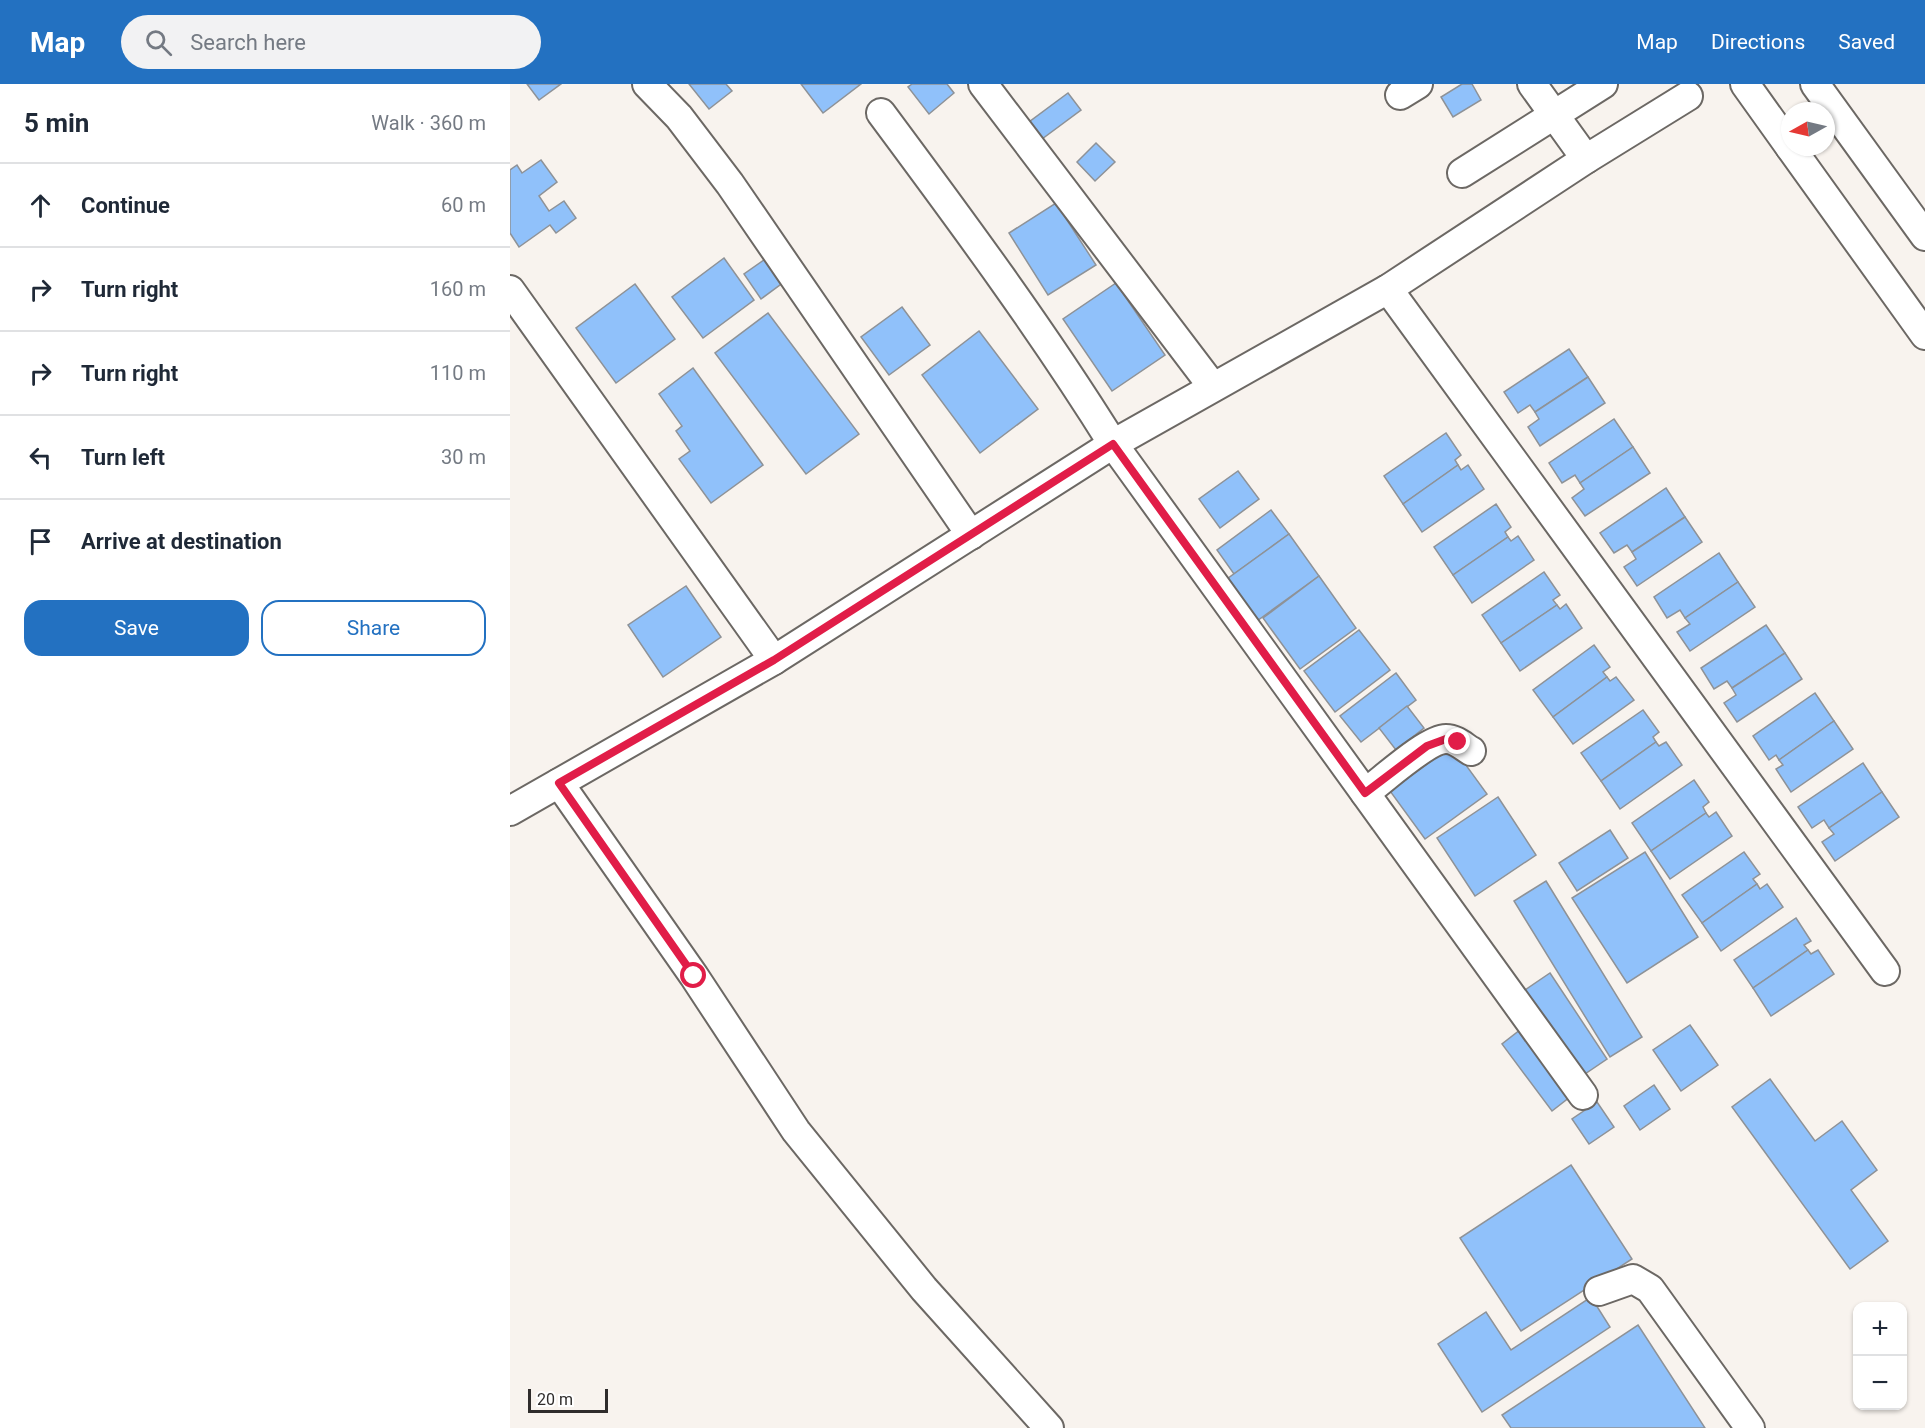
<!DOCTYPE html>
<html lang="en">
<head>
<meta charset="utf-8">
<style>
  :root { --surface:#fff; --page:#f2f2f3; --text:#1f2937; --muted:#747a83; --line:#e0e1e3; --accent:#2371c1 }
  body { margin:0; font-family:Roboto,sans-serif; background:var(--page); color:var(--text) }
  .controls { position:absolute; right:18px; bottom:18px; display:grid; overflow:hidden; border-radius:12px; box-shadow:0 2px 4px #0004 }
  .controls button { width:54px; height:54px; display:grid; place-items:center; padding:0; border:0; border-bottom:2px solid var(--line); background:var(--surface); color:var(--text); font:30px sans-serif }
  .compass { position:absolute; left:1271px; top:18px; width:54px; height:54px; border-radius:50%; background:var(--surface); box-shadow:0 2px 4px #0004; rotate:262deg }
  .scale { position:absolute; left:18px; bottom:15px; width:80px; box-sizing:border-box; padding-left:6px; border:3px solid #2f2c2b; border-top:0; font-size:16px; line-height:21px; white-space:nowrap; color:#2f2c2b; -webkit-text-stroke:4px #fff; paint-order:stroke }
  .stop { position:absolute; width:18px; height:18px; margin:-14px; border:4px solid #e11d48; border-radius:50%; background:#fff }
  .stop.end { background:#e11d48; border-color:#fff; box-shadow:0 2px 6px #0008 }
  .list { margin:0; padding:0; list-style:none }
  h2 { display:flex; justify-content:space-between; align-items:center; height:78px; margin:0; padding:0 24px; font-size:26px }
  h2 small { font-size:20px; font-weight:400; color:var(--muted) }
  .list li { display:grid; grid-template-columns:39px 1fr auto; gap:18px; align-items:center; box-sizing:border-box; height:84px; padding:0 24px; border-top:2px solid var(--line) }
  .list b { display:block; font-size:22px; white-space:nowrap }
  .list em { font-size:20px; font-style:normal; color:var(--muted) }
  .actions { display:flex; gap:12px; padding:18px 24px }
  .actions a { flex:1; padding:14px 0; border:2px solid var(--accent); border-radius:18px; text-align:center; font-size:21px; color:var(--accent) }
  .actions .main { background:var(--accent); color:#fff }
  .icon { flex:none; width:33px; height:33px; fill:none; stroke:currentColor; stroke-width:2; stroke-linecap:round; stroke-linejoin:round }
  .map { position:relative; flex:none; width:1415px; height:1344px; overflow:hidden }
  header { display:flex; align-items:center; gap:36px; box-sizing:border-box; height:84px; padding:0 30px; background:var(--accent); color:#fff }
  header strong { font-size:28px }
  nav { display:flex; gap:33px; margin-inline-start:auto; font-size:21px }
  .search { width:420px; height:54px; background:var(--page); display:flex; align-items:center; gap:15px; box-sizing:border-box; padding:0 21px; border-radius:33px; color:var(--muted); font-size:22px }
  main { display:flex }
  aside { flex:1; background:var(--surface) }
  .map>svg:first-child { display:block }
  .building { fill:#90c1fa; stroke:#8e9297; stroke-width:1.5 }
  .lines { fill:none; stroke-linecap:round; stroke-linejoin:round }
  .minor-casing { stroke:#6c6864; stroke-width:32 }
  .minor { stroke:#fff; stroke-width:28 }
  .route { stroke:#e11d48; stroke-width:8 }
</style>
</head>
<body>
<header>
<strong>Map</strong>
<div class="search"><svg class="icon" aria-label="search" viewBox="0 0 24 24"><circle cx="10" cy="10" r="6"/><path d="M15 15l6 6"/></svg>Search here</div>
<nav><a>Map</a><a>Directions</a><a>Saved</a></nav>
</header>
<main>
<aside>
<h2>5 min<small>Walk · 360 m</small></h2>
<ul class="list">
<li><svg class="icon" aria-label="ahead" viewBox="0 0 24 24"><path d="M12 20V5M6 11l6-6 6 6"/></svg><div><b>Continue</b></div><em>60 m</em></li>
<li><svg class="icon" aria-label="right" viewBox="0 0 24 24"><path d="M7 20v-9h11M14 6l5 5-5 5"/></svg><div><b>Turn right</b></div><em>160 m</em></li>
<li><svg class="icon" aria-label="right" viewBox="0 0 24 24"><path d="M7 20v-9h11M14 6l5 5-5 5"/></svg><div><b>Turn right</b></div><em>110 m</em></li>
<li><svg class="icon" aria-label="left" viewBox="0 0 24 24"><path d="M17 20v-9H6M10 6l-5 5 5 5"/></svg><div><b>Turn left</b></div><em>30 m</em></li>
<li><svg class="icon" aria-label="arrive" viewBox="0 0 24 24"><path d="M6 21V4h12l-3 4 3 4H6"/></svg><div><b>Arrive at destination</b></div></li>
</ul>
<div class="actions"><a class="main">Save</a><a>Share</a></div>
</aside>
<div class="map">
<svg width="1415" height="1344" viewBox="0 0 1415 1344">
  <rect width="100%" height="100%" fill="#f8f3ee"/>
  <g class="building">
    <path d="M17,0H51L29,16Z"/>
    <path d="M179,0H216L222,7L199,25Z"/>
    <path d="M291,0H351L313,29Z"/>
    <path d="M402,0H437L444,9L419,30L398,3Z"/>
    <path d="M952,0H962L971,16L943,33L931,13Z"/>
    <path d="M558,9L571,26L532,55L519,38Z"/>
    <path d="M586,59L605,78L585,97L567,78Z"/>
    <path d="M31,76L47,98L29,112L39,127L54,117L66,134L46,149L40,141L9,163L0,149V86L7,81L12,89Z"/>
    <path d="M546,119L586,181L538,211L499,149Z"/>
    <path d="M261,171L278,195L251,215L234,190Z"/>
    <path d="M214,174L244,216L193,254L162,213Z"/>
    <path d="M606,199L655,271L602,307L553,235Z"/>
    <path d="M125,200L165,255L106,299L66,244Z"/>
    <path d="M392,223L420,261L379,291L351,253Z"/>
    <path d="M258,229L349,350L296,390L205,269Z"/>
    <path d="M469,247L528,325L470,369L412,291Z"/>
    <path d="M1059,265L1078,293L1025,328L1020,321L1008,329L994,308Z"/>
    <path d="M183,284L253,381L201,419L169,375L180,367L166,347L172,342L149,310Z"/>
    <path d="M1078,293L1095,319L1030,362L1018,343L1029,335L1025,328Z"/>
    <path d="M1104,335L1123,363L1070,399L1065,391L1052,399L1039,379Z"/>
    <path d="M936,349L951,371L945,376L948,381L893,420L874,392Z"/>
    <path d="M1123,363L1140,389L1075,432L1062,414L1074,405L1070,399Z"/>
    <path d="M948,381L951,386L958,381L974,405L912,448L893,420Z"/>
    <path d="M728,387L749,415L710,444L689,415Z"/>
    <path d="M1156,404L1175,433L1122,468L1117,461L1104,469L1090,449Z"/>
    <path d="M986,420L1001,443L995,448L998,453L943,491L924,463Z"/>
    <path d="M761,426L779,450L724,490L707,466Z"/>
    <path d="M1175,433L1192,458L1127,502L1114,483L1126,475L1122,468Z"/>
    <path d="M779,450L809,492L740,542L710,500Z"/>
    <path d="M1008,452L1024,476L962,519L943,491L998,453L1001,457Z"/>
    <path d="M1209,469L1228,498L1175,534L1170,526L1157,534L1144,513Z"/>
    <path d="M1034,488L1050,511L1043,516L1047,521L991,559L972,531Z"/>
    <path d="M809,492L846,544L790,585L753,534Z"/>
    <path d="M1228,498L1245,523L1180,567L1167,548L1180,540L1175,534Z"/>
    <path d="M176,502L211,553L153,593L118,541Z"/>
    <path d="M1056,520L1072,544L1010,587L991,559L1047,521L1050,525Z"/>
    <path d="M1256,541L1275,569L1222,604L1217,597L1204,605L1191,584Z"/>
    <path d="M849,546L880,586L825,628L794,587Z"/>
    <path d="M1084,561L1100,583L1093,588L1097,593L1043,633L1023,606Z"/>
    <path d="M1275,569L1292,595L1227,638L1214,619L1226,611L1222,604Z"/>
    <path d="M886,589L906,616L851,658L830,632Z"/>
    <path d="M1097,593L1100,597L1106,593L1124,616L1063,660L1043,633Z"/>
    <path d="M1305,609L1324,637L1269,676L1266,671L1259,676L1243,652Z"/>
    <path d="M897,622L914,644L886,666L869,644Z"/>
    <path d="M1133,626L1149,648L1143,653L1146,658L1091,697L1071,669Z"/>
    <path d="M1324,637L1343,665L1281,708L1266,685L1273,681L1269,676Z"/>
    <path d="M1146,658L1149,662L1156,658L1172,681L1110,725L1091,697Z"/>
    <path d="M942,662L977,710L915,755L880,707Z"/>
    <path d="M1353,679L1372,708L1319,744L1314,736L1302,744L1288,723Z"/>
    <path d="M1184,696L1199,718L1193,723L1196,729L1141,767L1122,739Z"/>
    <path d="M1372,708L1389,733L1325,777L1312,758L1324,750L1319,744Z"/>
    <path d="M988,713L1026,771L965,812L927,754Z"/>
    <path d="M1206,728L1222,752L1160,795L1141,767L1196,729L1199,733Z"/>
    <path d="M1100,746L1118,774L1067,807L1049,779Z"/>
    <path d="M1135,768L1188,853L1117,899L1062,814Z"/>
    <path d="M1234,768L1250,790L1243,795L1247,800L1192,839L1172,811Z"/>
    <path d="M1036,797L1132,953L1100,973L1004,817Z"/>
    <path d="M1247,800L1250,805L1257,800L1273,823L1211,867L1192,839Z"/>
    <path d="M1286,834L1301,857L1294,861L1298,866L1243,904L1224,876Z"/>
    <path d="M1298,866L1301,870L1308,866L1324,890L1261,932L1243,904Z"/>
    <path d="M1040,889L1097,975L1069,994L1012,908Z"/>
    <path d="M1180,941L1208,981L1171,1007L1143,966Z"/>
    <path d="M1015,942L1065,1009L1042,1027L992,960Z"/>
    <path d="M1260,995L1305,1057L1332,1037L1367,1086L1341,1106L1378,1157L1340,1185L1222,1023Z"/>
    <path d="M1144,1001L1160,1025L1130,1046L1114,1022Z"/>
    <path d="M1087,1018L1104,1043L1079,1060L1062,1035Z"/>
    <path d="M1061,1081L1122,1175L1011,1247L950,1154Z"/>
    <path d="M1081,1213L1100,1243L972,1328L928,1260L976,1228L1001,1266Z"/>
    <path d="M1128,1241L1195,1344H1001L992,1331Z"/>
  </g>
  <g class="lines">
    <defs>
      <g id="minor">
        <path d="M137,0L169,33L220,100L461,451"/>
        <path d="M473,0L703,303"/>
        <path d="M1022,0L1076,75"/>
        <path d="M1235,0L1280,63"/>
        <path d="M1305,0L1415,152"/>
        <path d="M890,11L908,0"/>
        <path d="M371,29C452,138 532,246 603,360L1073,1011"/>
        <path d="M1280,63L1415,251"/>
        <path d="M952,89L1093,0"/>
        <path d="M878,205L1375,887"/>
        <path d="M0,206L264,576"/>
        <path d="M49,699L184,892L286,1047L414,1205L539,1344"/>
        <path d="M855,709C872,697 917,655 936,655C946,655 954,663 961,667"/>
        <path d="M0,727L264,576L603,360L878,205L1076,75L1178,12"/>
        <path d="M1089,1207L1123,1195L1140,1205L1240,1344"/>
      </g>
    </defs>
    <use href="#minor" class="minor-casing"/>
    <use href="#minor" class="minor"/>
  </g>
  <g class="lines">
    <path class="route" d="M184,892L49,699L264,576L603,360L855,709L917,662L936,655L948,658"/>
  </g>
</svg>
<div class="controls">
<button>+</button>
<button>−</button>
</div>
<svg class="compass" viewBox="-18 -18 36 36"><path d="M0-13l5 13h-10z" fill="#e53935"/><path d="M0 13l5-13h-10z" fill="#747a83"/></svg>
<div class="scale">20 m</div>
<div class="stop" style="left:184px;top:892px"></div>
<div class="stop end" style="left:948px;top:658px"></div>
</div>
</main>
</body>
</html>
